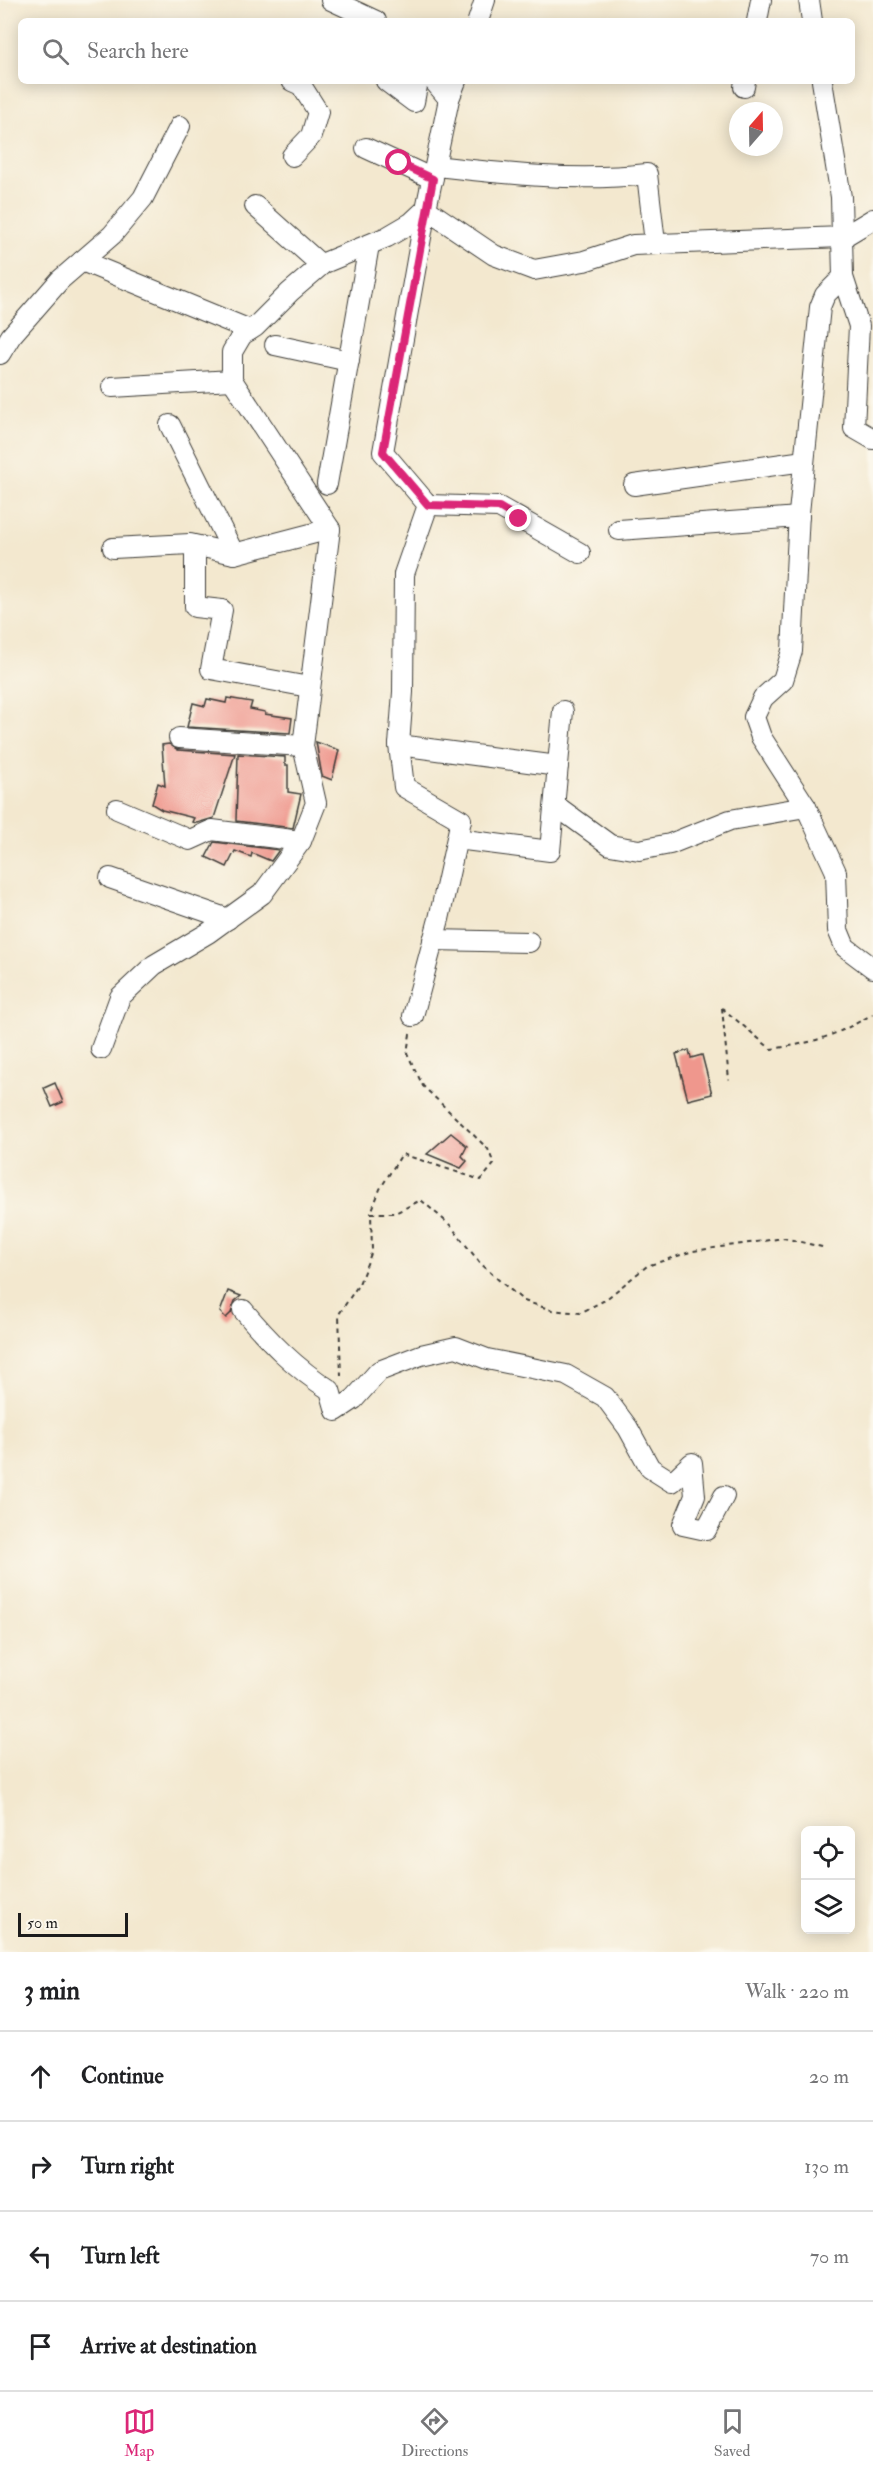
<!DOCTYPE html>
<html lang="en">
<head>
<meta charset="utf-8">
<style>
  :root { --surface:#fff; --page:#f6f6f6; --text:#202124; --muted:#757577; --line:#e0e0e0; --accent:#db2777 }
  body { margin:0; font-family:"IM FELL Double Pica",serif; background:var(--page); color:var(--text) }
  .controls { position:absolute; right:18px; bottom:18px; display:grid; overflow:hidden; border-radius:9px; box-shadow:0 3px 15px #0003 }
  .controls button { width:54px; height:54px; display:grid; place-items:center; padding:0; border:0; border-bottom:2px solid var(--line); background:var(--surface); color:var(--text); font:30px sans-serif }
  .compass { position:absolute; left:729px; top:102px; width:54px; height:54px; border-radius:50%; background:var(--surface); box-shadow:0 3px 15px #0003; rotate:20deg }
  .scale { position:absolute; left:18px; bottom:15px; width:110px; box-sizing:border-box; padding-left:6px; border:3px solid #1c1c1c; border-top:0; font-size:16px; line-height:21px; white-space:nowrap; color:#1c1c1c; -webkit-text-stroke:4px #fbf7ec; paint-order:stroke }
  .stop { position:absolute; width:18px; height:18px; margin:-14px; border:4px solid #db2777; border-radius:50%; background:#fff }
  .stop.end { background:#db2777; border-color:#fff; box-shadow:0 2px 6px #0008 }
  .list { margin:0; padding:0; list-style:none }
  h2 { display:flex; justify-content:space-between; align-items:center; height:78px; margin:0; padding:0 24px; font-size:26px }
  h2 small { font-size:20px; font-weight:400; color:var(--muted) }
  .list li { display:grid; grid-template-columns:39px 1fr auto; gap:18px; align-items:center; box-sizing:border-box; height:90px; padding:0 24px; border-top:2px solid var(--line) }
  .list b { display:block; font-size:22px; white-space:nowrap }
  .list em { font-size:20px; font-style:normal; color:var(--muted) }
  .icon { flex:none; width:33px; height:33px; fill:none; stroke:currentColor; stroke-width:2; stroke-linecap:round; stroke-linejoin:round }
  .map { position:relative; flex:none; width:873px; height:1952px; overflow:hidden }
  .search { position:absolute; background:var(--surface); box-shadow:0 3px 15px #0003; left:18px; right:18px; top:18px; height:66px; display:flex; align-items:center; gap:15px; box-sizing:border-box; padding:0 21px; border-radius:9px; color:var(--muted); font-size:22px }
  .sheet { height:438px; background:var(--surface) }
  nav { display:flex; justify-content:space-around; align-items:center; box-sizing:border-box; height:84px; border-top:2px solid var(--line); background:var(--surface); font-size:16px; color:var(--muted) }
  nav a { display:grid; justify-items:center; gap:3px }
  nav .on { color:var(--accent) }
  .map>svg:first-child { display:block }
  .building { fill:#ef978d }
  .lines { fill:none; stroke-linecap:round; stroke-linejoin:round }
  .minor-casing { stroke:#3c3b37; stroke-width:22 }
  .path { stroke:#3c3b37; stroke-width:2; stroke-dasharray:4.5 4.5; stroke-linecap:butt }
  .minor { stroke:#fff; stroke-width:20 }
  .route { stroke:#db2777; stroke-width:8 }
</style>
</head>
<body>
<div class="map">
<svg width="873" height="1952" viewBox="0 0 873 1952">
  <rect width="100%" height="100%" fill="#fbf7ec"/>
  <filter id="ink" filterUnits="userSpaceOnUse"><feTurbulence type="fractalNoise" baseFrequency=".0167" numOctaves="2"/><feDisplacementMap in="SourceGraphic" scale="12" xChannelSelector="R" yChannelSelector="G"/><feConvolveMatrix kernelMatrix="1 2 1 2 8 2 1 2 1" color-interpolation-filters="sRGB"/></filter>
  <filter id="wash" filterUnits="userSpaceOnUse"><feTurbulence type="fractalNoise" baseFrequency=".008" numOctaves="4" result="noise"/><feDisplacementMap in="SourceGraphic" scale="24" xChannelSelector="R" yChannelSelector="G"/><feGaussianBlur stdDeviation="1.35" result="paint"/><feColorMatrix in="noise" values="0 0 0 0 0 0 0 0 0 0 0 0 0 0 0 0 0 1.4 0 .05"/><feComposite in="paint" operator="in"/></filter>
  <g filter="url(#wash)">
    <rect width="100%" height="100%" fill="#f3e8cf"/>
    <g id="blocks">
      <g class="building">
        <path d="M227,698L252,702L250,709L265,712V714L292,718L290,733L187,727L193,703L205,706L207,699L226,703Z"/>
        <path d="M316,742L339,750L332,780L322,776Z"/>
        <path d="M169,744L178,750L235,754L214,818L197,823L192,822L194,818L162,810L152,804L158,783L165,786L162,745Z"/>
        <path d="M238,754L285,757V765H288V792L301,794L293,828L236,821Z"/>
        <path d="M214,842L279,850L271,861L252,853L251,857L235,851L227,867L206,857Z"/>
        <path d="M689,1050L691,1058L702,1055L712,1094L688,1100L676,1054Z"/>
        <path d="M55,1083L63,1102L52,1107L44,1088Z"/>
        <path d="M451,1133L467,1146L462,1156L467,1161L461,1168L427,1154Z"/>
        <path d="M228,1291L241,1296L235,1301L231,1313L226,1318L220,1312Z"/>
      </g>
    </g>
  </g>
  <g filter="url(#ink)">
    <use href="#blocks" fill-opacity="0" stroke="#3c3b37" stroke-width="1.5"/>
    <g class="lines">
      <defs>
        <g id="minor">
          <path d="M331,0L376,21"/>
          <path d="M809,0L812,21"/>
          <path d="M478,21L485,0"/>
          <path d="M757,21L761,0"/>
          <path d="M292,81L301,85L318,112L311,136L292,156"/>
          <path d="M386,81L414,102L418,81"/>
          <path d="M434,81L449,99"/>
          <path d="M822,81L841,197L843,277L825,295L820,307L799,513L792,651L783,680L763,698L754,717L761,737L806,807L836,872L838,930L845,947L873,968"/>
          <path d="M744,87L745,81"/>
          <path d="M366,148L433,179"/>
          <path d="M436,166C507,174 576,182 647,174L655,243"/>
          <path d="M255,206L321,265"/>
          <path d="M82,261L250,330"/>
          <path d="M843,277L859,326L854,428L873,439"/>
          <path d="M275,345L349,361"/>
          <path d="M0,354L11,336L60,280L112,235L143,198L180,126"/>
          <path d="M112,387L232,380"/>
          <path d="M170,425L234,554L330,529"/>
          <path d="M327,484L369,245"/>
          <path d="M634,485L804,461"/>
          <path d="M428,505L499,507L580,553"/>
          <path d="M619,530L799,517"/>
          <path d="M195,546V607L222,610L211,669L309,687"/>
          <path d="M113,548L190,544L234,554"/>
          <path d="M179,738L303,746"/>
          <path d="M399,745L558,766"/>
          <path d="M555,805L610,845L639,850L670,844L730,820L806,807"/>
          <path d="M117,809L190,840L212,830L301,841"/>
          <path d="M457,839L550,851L563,711"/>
          <path d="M110,878L228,919"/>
          <path d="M433,940L529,942"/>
          <path d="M413,1016L439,919L461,820L404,787L399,745L403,692L404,574L428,505L383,452L426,209L494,255L534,270L584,261L633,245L843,237L873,219"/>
          <path d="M101,1049L120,997L154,965L208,933L262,894L301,841L316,803L303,746L330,529L232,380V352L242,335L255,327L290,292L324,263L387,237L411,223L426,209L449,99L456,81"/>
          <path d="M243,1310C269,1341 295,1368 330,1390L336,1411L354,1399L379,1371L421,1355L456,1347L487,1359L566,1375L605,1397L628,1428L650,1468L672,1482L692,1463L695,1496L683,1525L706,1530L724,1496"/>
        </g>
      </defs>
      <use href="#minor" class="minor-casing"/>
      <g class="path">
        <path d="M722,1008L771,1049C814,1043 835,1036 873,1014"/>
        <path d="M722,1008L729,1080"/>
        <path d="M410,1034L407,1053L423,1086L488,1149L494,1164L481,1180L402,1154L380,1189L371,1213H395L421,1200L450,1225L480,1263L501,1282L524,1301L552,1310L580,1313L605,1300L647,1266L693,1251L784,1238L826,1248"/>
        <path d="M341,1376L339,1314L359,1284L372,1251L371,1213"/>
      </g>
      <use href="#minor" class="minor"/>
    </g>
  </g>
  <g class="lines" filter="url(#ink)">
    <path class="route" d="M399,163L433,179L383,452L428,505L499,507L519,519"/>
  </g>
</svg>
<div class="controls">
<button><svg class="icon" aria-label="locate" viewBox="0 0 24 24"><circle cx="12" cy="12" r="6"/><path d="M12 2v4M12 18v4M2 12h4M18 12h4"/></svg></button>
<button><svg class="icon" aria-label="layers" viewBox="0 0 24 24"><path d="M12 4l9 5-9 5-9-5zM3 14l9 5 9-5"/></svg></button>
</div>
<svg class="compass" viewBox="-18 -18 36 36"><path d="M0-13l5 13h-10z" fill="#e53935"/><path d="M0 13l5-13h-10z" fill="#757577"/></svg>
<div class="scale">50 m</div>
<div class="stop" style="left:399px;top:163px"></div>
<div class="stop end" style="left:519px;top:519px"></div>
<div class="search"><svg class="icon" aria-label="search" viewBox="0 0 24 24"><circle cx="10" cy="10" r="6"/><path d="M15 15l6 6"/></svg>Search here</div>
</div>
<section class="sheet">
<h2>3 min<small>Walk · 220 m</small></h2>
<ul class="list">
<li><svg class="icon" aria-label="ahead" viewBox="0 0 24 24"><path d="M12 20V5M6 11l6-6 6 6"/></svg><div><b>Continue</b></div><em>20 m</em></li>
<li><svg class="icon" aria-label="right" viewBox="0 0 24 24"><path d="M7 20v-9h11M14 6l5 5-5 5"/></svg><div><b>Turn right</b></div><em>130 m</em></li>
<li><svg class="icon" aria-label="left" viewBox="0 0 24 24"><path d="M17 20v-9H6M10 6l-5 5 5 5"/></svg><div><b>Turn left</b></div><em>70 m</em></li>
<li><svg class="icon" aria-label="arrive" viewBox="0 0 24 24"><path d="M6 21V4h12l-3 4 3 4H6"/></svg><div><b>Arrive at destination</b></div></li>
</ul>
</section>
<nav>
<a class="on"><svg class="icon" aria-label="map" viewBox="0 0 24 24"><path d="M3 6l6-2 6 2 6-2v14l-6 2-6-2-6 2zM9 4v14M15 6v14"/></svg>Map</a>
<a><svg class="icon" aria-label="directions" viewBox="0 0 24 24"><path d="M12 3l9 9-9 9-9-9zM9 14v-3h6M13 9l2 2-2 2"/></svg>Directions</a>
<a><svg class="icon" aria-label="saved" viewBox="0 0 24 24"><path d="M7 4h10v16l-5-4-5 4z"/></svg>Saved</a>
</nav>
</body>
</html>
